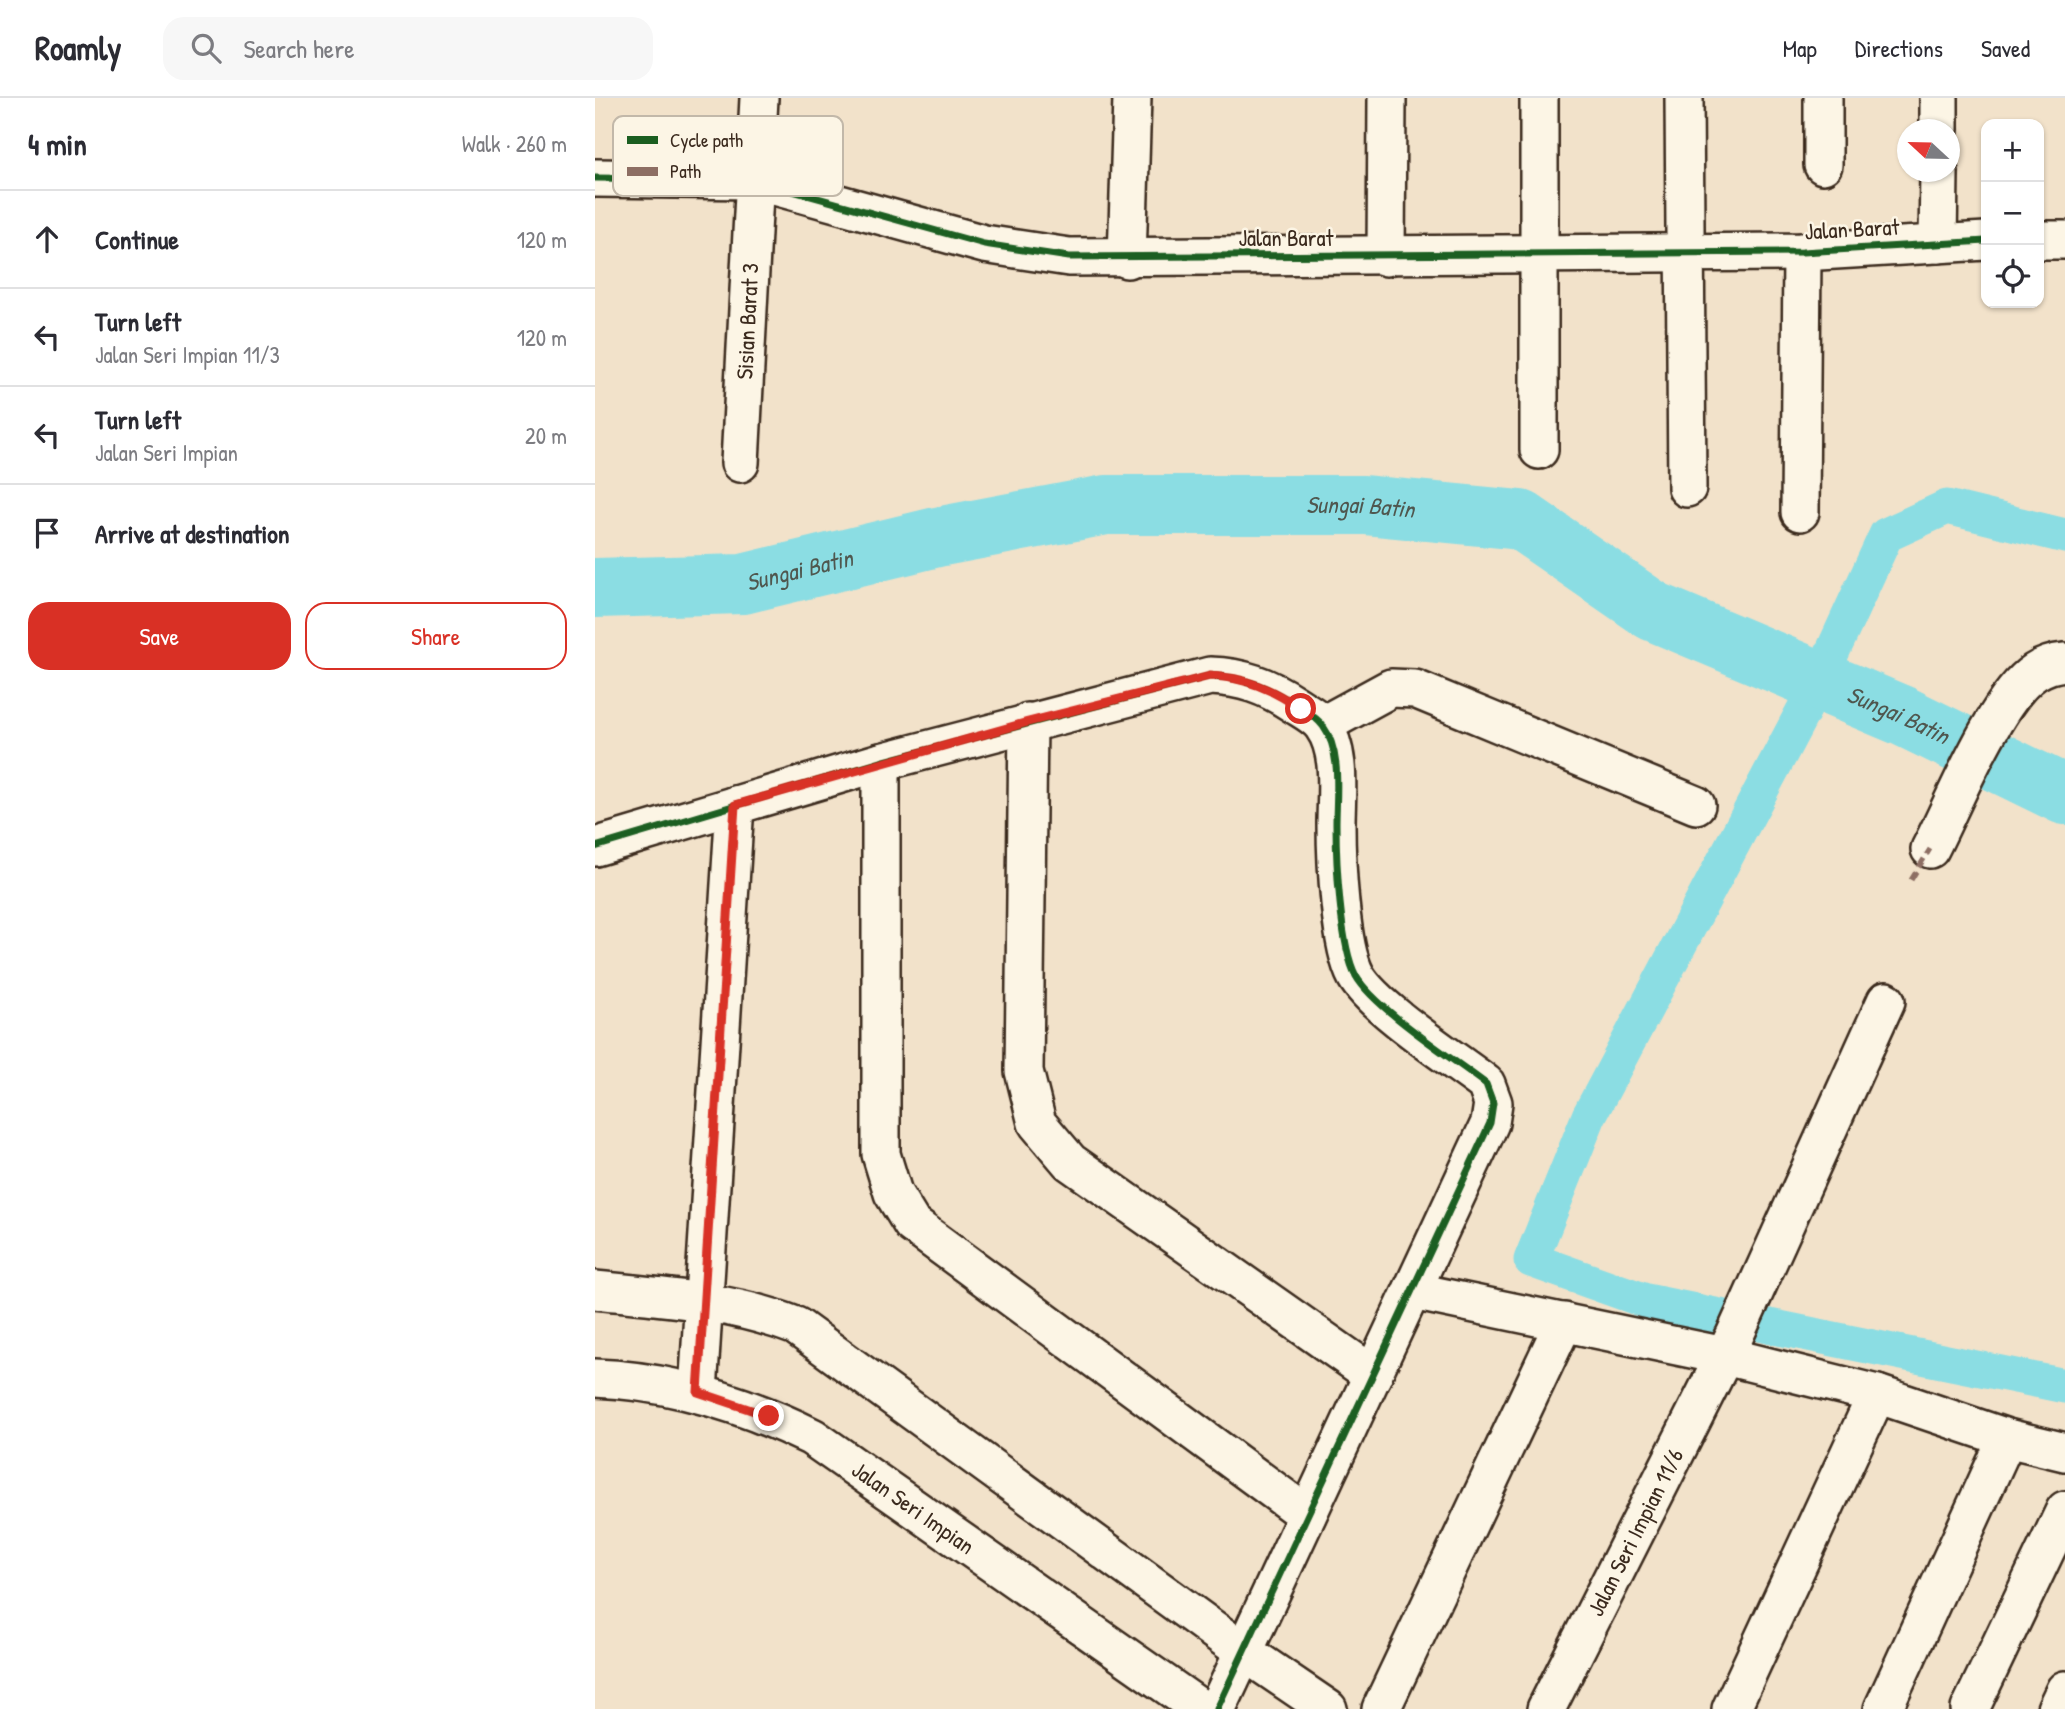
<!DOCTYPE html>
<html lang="en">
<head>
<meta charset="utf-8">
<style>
  :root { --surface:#fff; --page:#f7f7f7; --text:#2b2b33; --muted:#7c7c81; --line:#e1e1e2; --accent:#d93025 }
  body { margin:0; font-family:"Patrick Hand",sans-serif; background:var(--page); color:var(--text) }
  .controls { position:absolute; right:21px; top:21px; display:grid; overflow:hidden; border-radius:14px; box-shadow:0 2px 5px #0004 }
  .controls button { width:63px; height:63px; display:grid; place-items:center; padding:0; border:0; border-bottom:2px solid var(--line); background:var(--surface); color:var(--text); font:35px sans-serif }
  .compass { position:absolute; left:1302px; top:21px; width:63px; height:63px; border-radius:50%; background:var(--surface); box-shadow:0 2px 5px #0004; rotate:292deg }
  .stop { position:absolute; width:21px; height:21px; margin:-16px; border:5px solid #d93025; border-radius:50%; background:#fff }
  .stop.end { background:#d93025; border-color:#fff; box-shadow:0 2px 7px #0008 }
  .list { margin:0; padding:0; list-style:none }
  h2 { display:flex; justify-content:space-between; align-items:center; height:91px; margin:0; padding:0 28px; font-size:30px }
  h2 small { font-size:23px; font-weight:400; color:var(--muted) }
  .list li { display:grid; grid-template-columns:46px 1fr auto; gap:21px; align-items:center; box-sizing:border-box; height:98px; padding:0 28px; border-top:2px solid var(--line) }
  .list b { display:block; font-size:26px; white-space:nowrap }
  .list p { margin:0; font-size:23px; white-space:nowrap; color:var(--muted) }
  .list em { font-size:23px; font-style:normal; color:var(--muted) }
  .actions { display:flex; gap:14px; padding:21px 28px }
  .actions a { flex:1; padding:16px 0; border:2px solid var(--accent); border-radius:21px; text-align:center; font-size:24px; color:var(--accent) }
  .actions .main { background:var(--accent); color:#fff }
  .icon { flex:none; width:38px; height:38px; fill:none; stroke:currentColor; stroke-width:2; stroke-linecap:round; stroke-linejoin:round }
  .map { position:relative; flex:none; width:1470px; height:1611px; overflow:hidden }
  header { display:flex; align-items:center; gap:42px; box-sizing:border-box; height:98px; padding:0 35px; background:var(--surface); border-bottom:2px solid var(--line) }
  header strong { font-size:33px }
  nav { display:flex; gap:38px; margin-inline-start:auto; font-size:24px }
  .search { width:490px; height:63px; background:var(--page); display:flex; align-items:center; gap:18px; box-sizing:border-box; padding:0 24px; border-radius:21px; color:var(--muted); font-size:26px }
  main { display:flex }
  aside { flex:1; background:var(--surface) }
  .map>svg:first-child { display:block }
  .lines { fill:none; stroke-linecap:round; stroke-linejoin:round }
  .canal { stroke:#8bdde3; stroke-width:35 }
  .river { stroke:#8bdde3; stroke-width:60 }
  .minor-casing { stroke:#3b2a1e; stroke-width:42 }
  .minor { stroke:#fcf5e5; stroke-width:37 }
  .quiet { stroke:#8d6e63; stroke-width:5; stroke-dasharray:10 5; stroke-linecap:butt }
  .cycleway-casing { stroke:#fcf5e5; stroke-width:11 }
  .cycleway { stroke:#1b5e20; stroke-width:7 }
  .route { stroke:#d93025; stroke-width:9 }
  .labels { text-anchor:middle; stroke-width:5; stroke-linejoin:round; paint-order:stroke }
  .street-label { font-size:23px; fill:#3b2a1e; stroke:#fcf5e5 }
  .water-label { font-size:24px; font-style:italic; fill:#4f574f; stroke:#fcf5e5 }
  .key { fill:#fcf5e5; stroke:#c2b8a9; stroke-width:2 }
  .key-label { font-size:19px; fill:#3b2a1e }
</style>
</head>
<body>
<header>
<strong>Roamly</strong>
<div class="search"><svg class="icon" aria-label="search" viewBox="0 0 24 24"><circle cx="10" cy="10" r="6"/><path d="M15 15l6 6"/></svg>Search here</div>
<nav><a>Map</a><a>Directions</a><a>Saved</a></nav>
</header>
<main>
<aside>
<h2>4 min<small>Walk · 260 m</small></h2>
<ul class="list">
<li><svg class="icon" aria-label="ahead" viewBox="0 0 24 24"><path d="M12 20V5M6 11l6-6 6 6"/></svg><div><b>Continue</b></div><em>120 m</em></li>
<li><svg class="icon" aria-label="left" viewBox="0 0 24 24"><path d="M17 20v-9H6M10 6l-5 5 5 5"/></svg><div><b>Turn left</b><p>Jalan Seri Impian 11/3</p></div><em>120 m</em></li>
<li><svg class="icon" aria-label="left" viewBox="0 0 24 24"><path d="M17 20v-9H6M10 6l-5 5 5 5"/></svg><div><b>Turn left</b><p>Jalan Seri Impian</p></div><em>20 m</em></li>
<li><svg class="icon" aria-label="arrive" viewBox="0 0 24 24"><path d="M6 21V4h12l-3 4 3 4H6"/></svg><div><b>Arrive at destination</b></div></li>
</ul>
<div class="actions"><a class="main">Save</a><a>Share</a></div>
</aside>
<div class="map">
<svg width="1470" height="1611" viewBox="0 0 1470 1611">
  <rect width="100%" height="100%" fill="#f2e2ca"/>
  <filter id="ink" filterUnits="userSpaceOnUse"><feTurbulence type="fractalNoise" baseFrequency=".0143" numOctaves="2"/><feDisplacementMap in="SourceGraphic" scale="14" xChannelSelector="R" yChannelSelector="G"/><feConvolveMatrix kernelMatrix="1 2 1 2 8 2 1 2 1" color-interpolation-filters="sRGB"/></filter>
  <g filter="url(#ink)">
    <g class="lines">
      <path class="canal" d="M1470,438L1352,409L1291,437L1224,583L994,1018L936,1162L1051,1203L1470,1288"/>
      <path class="river" id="s1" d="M0,490L148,486L342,439L511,407H769L926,422L1058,513L1308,618L1470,697"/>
      <defs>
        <g id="minor">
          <path d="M944,0V352"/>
          <path d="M1089,0L1092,390"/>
          <path d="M1344,32V0"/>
          <path d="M1228,67V0"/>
          <path d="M0,80L158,82L389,146L474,159L1207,154L1391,143"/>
          <path d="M1444,142H1470"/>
          <path d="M1343,146L1344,74"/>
          <path d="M791,159L792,0"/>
          <path d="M532,161L537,0"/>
          <path id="s2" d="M145,365L164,0"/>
          <path d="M1205,414L1207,154"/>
          <path d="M433,624L429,973L442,1025L475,1064L778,1277"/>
          <path d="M728,627L796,590L820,591L1101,707"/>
          <path d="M286,664V1056L298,1095L317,1126L712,1417"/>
          <path d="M0,749L286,664L615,578C647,579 672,588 699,606C708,612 722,619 728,628C747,654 741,696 741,726C741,762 745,849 761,878C779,910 860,962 891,986L898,1005L895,1025L622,1611"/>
          <path d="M1335,751C1358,707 1400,600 1440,574C1449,568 1459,565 1470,564"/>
          <path d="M0,1192C69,1199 136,1203 201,1228L649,1554L733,1611"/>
          <path d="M817,1193L1130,1258L1282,1296L1412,1340"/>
          <path id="s3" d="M0,1280C77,1283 148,1305 217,1339L606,1611"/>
          <path d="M103,1294L140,707"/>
          <path d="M786,1611L969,1224"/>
          <path id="s4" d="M951,1611L1140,1237L1291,903"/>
          <path d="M1136,1611L1282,1296"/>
          <path d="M1288,1611L1412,1340L1470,1354"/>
          <path d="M1375,1611L1470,1412"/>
          <path d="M1461,1611L1470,1592"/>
        </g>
      </defs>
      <use href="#minor" class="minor-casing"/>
      <use href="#minor" class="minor"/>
      <path class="quiet" d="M1316,782L1335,751"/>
      <defs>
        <g id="cycleway">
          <path d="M0,80L158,82L389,146L474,159L1207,154L1391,143"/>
          <path d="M0,749L286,664L615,578C647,579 672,588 699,606C708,612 722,619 728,628C747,654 741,696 741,726C741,762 745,849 761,878C779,910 860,962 891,986L898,1005L895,1025L622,1611"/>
        </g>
      </defs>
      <use href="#cycleway" class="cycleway-casing"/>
      <use href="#cycleway" class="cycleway"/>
    </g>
  </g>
  <g class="lines" filter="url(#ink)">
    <path class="route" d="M174,1318L103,1294L140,707L433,624L615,578C650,579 677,591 706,611"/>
  </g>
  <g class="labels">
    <g class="street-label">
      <text transform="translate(1257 131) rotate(-3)" y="8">Jalan Barat</text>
      <text x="691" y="148">Jalan Barat</text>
      <text dy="8" stroke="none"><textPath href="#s2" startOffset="142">Sisian Barat 3</textPath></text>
      <text dy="8" stroke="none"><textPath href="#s3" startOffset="350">Jalan Seri Impian</textPath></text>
      <text dy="8" stroke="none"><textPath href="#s4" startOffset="198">Jalan Seri Impian 11/6</textPath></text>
    </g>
    <g class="water-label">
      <text dy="8" stroke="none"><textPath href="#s1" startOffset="774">Sungai Batin</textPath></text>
      <text dy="8" stroke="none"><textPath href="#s1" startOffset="206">Sungai Batin</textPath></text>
      <text dy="8" stroke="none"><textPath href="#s1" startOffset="1362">Sungai Batin</textPath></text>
    </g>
  </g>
  <rect x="18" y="18" width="230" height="80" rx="10" class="key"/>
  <rect x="32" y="38" width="31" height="8" fill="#1b5e20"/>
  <rect x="32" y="69" width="31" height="9" fill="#8d6e63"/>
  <g class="key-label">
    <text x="75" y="49">Cycle path</text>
    <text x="75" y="80">Path</text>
  </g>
</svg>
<div class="controls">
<button>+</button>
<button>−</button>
<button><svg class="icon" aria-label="locate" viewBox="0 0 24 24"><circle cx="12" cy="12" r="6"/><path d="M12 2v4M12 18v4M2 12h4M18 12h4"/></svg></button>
</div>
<svg class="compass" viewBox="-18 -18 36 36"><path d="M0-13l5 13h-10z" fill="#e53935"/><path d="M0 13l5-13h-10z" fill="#7c7c81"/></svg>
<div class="stop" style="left:706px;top:611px"></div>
<div class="stop end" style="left:174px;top:1318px"></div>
</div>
</main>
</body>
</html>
